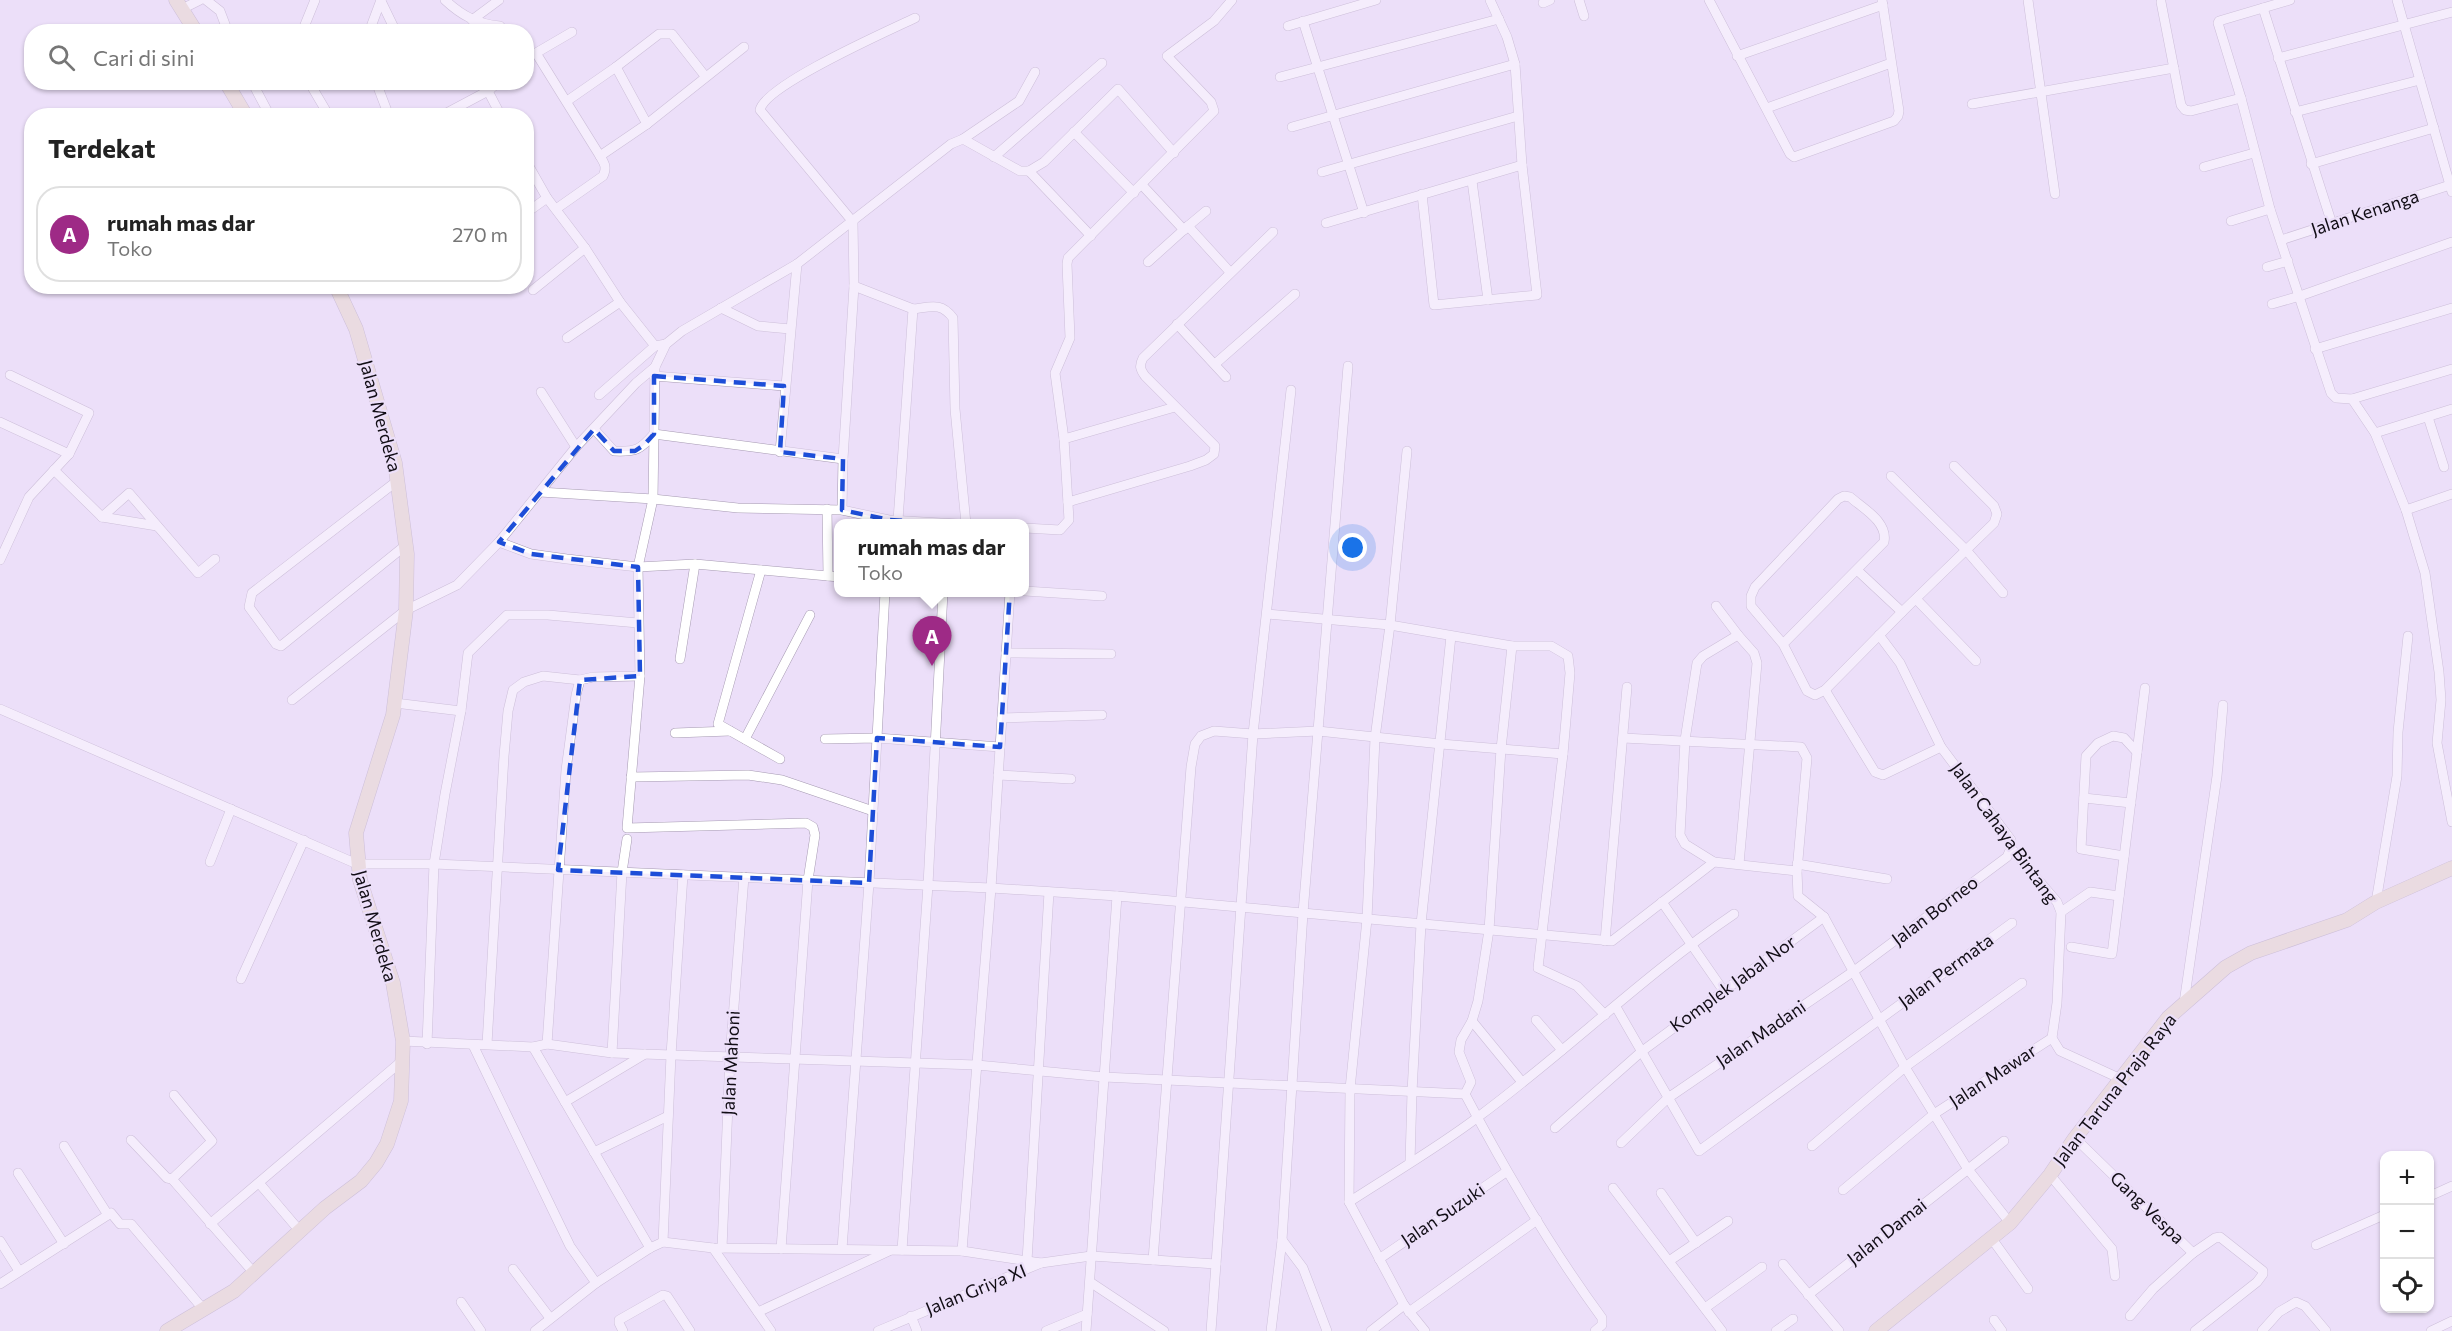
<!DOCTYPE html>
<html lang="id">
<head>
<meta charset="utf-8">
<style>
  :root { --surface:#fff; --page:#f2f2f2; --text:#222; --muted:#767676; --line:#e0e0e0; --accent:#9e2a86 }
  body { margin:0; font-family:Commissioner,sans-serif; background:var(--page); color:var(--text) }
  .controls { position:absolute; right:18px; bottom:18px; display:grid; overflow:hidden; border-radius:12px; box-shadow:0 2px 4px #0004 }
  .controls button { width:54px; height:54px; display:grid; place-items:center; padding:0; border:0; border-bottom:2px solid var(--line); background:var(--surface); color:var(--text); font:30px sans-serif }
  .you { position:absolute; left:1353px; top:548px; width:21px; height:21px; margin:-15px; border:4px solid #fff; border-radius:50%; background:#1a73e8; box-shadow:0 0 0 9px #1a73e833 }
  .badge { display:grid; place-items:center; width:39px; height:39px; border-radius:50%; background:var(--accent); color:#fff; font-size:20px; font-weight:700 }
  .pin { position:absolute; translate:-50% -50px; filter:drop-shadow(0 2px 3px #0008) }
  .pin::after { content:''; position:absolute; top:32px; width:21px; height:18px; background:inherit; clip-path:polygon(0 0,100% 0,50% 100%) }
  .popup { position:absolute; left:834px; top:519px; width:195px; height:78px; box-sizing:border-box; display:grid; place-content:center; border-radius:12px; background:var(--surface); filter:drop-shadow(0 2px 4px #0005); font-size:20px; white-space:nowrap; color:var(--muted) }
  .popup b { font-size:22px; color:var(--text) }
  .popup::after { content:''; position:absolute; left:50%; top:100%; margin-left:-12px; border:12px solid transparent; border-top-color:var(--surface) }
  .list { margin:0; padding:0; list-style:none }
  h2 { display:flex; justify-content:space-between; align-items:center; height:78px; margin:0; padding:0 24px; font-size:26px }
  h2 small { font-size:20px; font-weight:400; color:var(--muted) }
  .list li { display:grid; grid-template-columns:39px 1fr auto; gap:18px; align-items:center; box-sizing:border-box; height:96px; margin:0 12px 12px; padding:0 12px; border:2px solid var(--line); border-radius:24px }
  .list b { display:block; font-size:22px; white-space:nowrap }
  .list p { margin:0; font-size:20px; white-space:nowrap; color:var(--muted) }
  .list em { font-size:20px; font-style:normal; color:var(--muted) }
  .icon { flex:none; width:33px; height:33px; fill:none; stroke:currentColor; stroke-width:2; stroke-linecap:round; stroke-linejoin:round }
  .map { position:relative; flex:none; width:2452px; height:1331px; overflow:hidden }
  .search { position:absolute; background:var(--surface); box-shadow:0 2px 4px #0004; left:24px; top:24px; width:510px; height:66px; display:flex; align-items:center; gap:15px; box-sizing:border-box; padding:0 21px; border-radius:24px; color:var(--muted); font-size:22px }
  .panel { position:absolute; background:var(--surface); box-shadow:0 2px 4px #0004; left:24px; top:108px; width:510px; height:186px; border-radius:24px }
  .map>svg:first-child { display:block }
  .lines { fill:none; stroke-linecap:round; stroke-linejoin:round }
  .street-casing { stroke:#a69ab2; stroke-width:10 }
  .secondary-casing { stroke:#a69ab2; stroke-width:15 }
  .street { stroke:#fff; stroke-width:9 }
  .secondary { stroke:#e7d8c3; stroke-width:14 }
  .marked { fill:none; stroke:#1d4ed8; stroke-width:4.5; stroke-dasharray:12 8; stroke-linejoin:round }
  .labels { text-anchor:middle; stroke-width:4.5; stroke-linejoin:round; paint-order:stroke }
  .street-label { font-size:18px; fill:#110d15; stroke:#ecdff9 }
</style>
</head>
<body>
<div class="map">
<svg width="2452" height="1331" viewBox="0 0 2452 1331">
  <rect width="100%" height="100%" fill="#ecdff9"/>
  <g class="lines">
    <defs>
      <g id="street">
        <path d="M206,0L220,11L228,32"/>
        <path d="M445,0C461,15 477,24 500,26L504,32"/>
        <path d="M1579,0L1584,16"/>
        <path d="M1709,0L1790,154L1794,157L1894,121L1898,116L1899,111L1882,0"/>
        <path d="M2028,0L2055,194"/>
        <path d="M2290,0L2219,21L2218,23L2241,98L2270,209L2331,393L2336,398L2352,399L2452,369"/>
        <path d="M2397,0L2452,192"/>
        <path d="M381,1L396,32"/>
        <path d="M2161,2L2181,105L2185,110L2191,111L2241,98"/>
        <path d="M1543,3L1550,0"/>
        <path d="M2263,8L2332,224"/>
        <path d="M182,9L200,0"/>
        <path d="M472,20L499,0"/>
        <path d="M1303,21L1364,213"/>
        <path d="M1288,26L1376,0"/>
        <path d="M302,32L315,0"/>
        <path d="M369,32L381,0"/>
        <path d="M472,32L486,25"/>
        <path d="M572,32L536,53L600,156L647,124L744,47"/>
        <path d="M1737,56L1883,5"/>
        <path d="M526,58L527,59"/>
        <path d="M2278,58L2452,12"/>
        <path d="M616,67L659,34H672L705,76"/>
        <path d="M1280,77L1499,19"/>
        <path d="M252,82L270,116"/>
        <path d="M309,82L329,116"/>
        <path d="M376,82L389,116"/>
        <path d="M499,82L488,91L501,116"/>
        <path d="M567,101L616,67L647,124"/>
        <path d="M1972,104L2174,68"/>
        <path d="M1767,108L1891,63"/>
        <path d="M2295,112L2420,80"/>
        <path d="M441,116L488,91"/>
        <path d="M1292,127L1515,64"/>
        <path d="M1074,132L1134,193"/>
        <path d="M963,139L1019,101L1035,72"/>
        <path d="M994,157L1102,63"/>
        <path d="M526,161L547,198L585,248L620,302L655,346L666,344"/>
        <path d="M2311,164L2434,128"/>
        <path d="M2204,167L2254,153"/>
        <path d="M1029,171L1091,236"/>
        <path d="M1322,172L1518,116"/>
        <path d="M1472,181L1488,300"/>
        <path d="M1142,185L1184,230"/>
        <path d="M1422,194L1434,305L1537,295L1522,165L1515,64L1507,37L1490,0"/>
        <path d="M556,209L603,176C607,168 605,164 600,156"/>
        <path d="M526,213L547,198"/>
        <path d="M2231,221L2270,209"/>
        <path d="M1326,223L1522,165"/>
        <path d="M1188,226L1206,211"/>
        <path d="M2281,240L2450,185"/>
        <path d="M1148,262L1188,226L1230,272"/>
        <path d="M2267,267L2288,261"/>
        <path d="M854,286L913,309L898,520"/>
        <path d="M533,290L585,248"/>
        <path d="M339,293L353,286"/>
        <path d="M2272,304L2300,296L2452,242"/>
        <path d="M721,308L758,326L790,329"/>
        <path d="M913,309C931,307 941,302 953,318L955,409L966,524"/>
        <path d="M1177,324L1226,377"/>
        <path d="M567,338L620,302"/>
        <path d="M2315,349L2452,308"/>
        <path d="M1215,364L1295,294"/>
        <path d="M655,367L653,499L638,567L640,676L627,828L806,823L813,827L815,835L808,880L781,1249"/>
        <path d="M654,376L784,386"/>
        <path d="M541,392L576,447"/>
        <path d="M599,395L655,346"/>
        <path d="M2352,399L2375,433L2406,510L2425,573L2439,672L2441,700L2437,743L2452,822"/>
        <path d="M2428,417L2444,467"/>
        <path d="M0,422L69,454"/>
        <path d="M594,429L614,451C636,452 640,450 654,434L843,459"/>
        <path d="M2375,433L2452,409"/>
        <path d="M1064,439L1055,373L1070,338L1067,264L1068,258L1214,111L1211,102L1167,56L1214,21L1232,0"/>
        <path d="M1407,451L1390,625L1375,738L1367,919L1350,1089L1349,1202L1404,1305L1425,1331"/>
        <path d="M780,452L797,264"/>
        <path d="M54,470L102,517L129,493L198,573L215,559"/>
        <path d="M1891,476L1966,550L2003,593"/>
        <path d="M397,481L252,593L249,607L276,644L281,646L406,545"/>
        <path d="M540,492L653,499L738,508L842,510L889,520L958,524"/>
        <path d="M1068,502L1190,466L1206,460L1214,454L1215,446L1145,376C1140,369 1139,366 1143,358L1273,232"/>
        <path d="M827,509L828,576"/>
        <path d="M842,510L843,459L854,286L853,222L760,110C765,85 888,31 915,18"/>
        <path d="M2406,510L2452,494"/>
        <path d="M102,517L157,526"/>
        <path d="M1025,528L1060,530L1069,520L1064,439L1175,407"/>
        <path d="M499,542L531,554L567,559L638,567L695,564L839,577"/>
        <path d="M0,560L29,497L69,454L89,413L10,375"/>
        <path d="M761,570L718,724L780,759"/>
        <path d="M1857,570L1902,612L1994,523L1997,514L1994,506L1954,466"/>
        <path d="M1025,591L1102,596"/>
        <path d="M1916,599L1976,661"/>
        <path d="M1716,606L1738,635"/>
        <path d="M1267,614L1390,625L1512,646H1551L1568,656L1570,673L1563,754L1538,968L1577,986L1605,1015"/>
        <path d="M1879,635L1900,663L1941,747L2011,840V848L2057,902L2061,912L2057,1003L2052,1038L2060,1051L2121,1079"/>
        <path d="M1783,644L1884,542C1888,522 1864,509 1850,497L1844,496L1838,499L1755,587L1751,596V606L1783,644L1807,691L1815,695L1825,690L1902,612"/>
        <path d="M1006,653L1111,654"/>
        <path d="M680,659L695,564"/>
        <path d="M1825,690L1875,772L1883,775L1941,747"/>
        <path d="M292,700L406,610L457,585L499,542L576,447L636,383L655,367L666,344L682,331L797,264L951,144L963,139L1020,171H1029L1044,162L1118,89L1174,153"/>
        <path d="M395,703L461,711"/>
        <path d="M0,709L357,864H434L991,888L1117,896L1612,941L1714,862L1797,871"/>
        <path d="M1002,718L1102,715"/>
        <path d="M675,733L730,731"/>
        <path d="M1623,738L1801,747L1807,758L1797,871L1798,896L1824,917L1905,1067L1967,1168L2010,1223"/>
        <path d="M745,739L810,615"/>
        <path d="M825,739L877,738L1000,747"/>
        <path d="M998,775L1071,779"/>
        <path d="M631,777L748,775L782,780L873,811"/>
        <path d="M2084,798L2131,803"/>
        <path d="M2124,856L2081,849L2086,756L2098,743L2113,736L2124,738L2137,752"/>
        <path d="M210,862L231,809"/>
        <path d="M1714,862L1685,844L1680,835L1685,740L1697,663L1703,656L1738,635L1754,653L1757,663L1739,864"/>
        <path d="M1797,864L1887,879"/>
        <path d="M1662,902L1723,990"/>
        <path d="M2376,902L2397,776L2398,732L2408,636"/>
        <path d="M2061,912L2090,892L2119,896"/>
        <path d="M1605,941L1627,687"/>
        <path d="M2071,947L2112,954L2145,688"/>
        <path d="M241,979L304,840"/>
        <path d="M2184,1003L2217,776L2223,705"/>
        <path d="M1616,1007L1699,1151L2012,923"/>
        <path d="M1536,1020L1562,1050"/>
        <path d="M1472,1021L1522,1082"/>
        <path d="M403,1041L533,1047L547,1044L612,1053L977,1065L1104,1077L1465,1094"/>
        <path d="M427,1044L434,864L445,794L461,711L468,653L507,615H548L638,623"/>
        <path d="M487,1044L504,756L508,711L513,690L524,682L543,676L580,680"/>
        <path d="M547,1044L566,770L576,695L580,680L593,677L640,676"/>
        <path d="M473,1045L570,1246L596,1283"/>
        <path d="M533,1047L650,1248"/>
        <path d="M612,1053L622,872L627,839"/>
        <path d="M1465,1094L1471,1082L1459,1052L1461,1040L1472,1021L1478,1001L1489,930L1501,749L1512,646"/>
        <path d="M1465,1094C1506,1172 1550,1247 1602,1318V1325L1595,1331"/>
        <path d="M174,1095L212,1141L172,1179L254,1273"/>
        <path d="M565,1102L645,1054"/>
        <path d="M1555,1128L1641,1052L1824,917"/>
        <path d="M2075,1138L2193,1253L2215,1238L2220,1237L2263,1271V1274L2257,1282L2195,1331"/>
        <path d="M131,1140L167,1178L172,1179"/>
        <path d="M1621,1143L1668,1098L1854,971L2007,857L2011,848"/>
        <path d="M64,1146L108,1215"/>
        <path d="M1812,1146L1905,1067L2022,983"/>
        <path d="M594,1152L668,1116"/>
        <path d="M1410,1162L1412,1092L1421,924L1451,636"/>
        <path d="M18,1173L64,1244"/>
        <path d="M2050,1175L2112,1249L2115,1276"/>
        <path d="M259,1183L299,1230"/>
        <path d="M1613,1188L1722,1331"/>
        <path d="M1843,1190L1934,1114L2052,1038"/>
        <path d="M1661,1193L1696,1243"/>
        <path d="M2430,1196L2452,1186"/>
        <path d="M1349,1202C1392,1174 1437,1148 1478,1117C1566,1052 1644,975 1734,914"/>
        <path d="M210,1224L403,1060"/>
        <path d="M1992,1239L2028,1289"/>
        <path d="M1282,1240L1303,1268L1327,1331"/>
        <path d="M0,1241L19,1271"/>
        <path d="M663,1242L671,1055L683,875"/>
        <path d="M2316,1245L2384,1215"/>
        <path d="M713,1248L771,1331"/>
        <path d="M722,1248L730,1057L744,877"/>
        <path d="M842,1249L869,883L885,592"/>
        <path d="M902,1250L928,885L943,592"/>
        <path d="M962,1251L991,888L1010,592"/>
        <path d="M1379,1259L1506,1172"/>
        <path d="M1153,1260L1191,767L1195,744L1201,736L1214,731L1253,734L1318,731L1441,744L1563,754"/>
        <path d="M1027,1261L1049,892"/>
        <path d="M1669,1261L1728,1221"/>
        <path d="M1216,1264L1253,734L1291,390"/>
        <path d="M1783,1264L1839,1331"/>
        <path d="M513,1269L550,1318"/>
        <path d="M1090,1282L1164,1331"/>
        <path d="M0,1284L111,1213L120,1224H131L204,1310"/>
        <path d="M1808,1295L2004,1141"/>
        <path d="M461,1302L481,1331"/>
        <path d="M1705,1308L1762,1267"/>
        <path d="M758,1312L889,1251"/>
        <path d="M1409,1312L1537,1220"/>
        <path d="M911,1316L917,1331"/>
        <path d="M2130,1316L2153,1289L2193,1253"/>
        <path d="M1994,1320L2002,1331"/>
        <path d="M535,1331L596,1283L650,1248L663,1242L713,1248L962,1251L1041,1263L1091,1256L1216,1264L1211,1331"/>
        <path d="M623,1331L619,1323V1320L663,1295L667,1296L690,1331"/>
        <path d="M878,1331L1041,1263"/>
        <path d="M1046,1331L1087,1314"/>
        <path d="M1086,1331L1117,896"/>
        <path d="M1271,1331L1282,1240L1303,913L1348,366"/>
        <path d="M1371,1331L1404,1305"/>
        <path d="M1776,1331L1793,1319"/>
        <path d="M2262,1331L2279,1312L2296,1302L2305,1306L2326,1331"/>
        <path d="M2431,1331L2452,1321"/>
      </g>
      <g id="secondary">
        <path d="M176,0L196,32"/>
        <path d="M226,82L246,116"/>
        <path d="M167,1331L234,1291L325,1208L361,1181L376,1163L387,1144L401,1101L403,1041L393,983L360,880L356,833L393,715L406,610L407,554L395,463L356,329L336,286"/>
        <path d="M1876,1331L2010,1223L2050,1175L2075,1138L2168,1018L2226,967L2251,953L2347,920L2376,902L2452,868"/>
      </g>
    </defs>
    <use href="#street" class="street-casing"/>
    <use href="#secondary" class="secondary-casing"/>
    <use href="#street" class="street"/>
    <use href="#secondary" class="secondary"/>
  </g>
  <path d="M0 0H2452V1331H0ZM654,376L784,386L780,452L843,459L842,510L889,520L1014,527L1000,747L877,738L869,883L558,870L580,680L640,676L638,567L531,554L499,542L594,429L614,451H635L644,445L654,434Z" fill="#ecdff9" fill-opacity=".55" fill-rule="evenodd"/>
  <path class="marked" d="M654,376L784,386L780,452L843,459L842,510L889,520L1014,527L1000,747L877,738L869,883L558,870L580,680L640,676L638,567L531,554L499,542L594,429L614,451H635L644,445L654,434Z"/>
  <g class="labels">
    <g class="street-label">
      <text transform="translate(2365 213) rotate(-18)" y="6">Jalan Kenanga</text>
      <text transform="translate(380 416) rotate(75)" y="6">Jalan Merdeka</text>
      <text transform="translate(2004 833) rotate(54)" y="6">Jalan Cahaya Bintang</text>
      <text transform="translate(1935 911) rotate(-37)" y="6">Jalan Borneo</text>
      <text transform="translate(375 926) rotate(74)" y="6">Jalan Merdeka</text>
      <text transform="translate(1946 971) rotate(-36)" y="6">Jalan Permata</text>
      <text transform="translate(1733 984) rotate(-36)" y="6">Komplek Jabal Nor</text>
      <text transform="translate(1761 1034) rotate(-34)" y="6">Jalan Madani</text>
      <text transform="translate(731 1063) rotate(-87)" y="6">Jalan Mahoni</text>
      <text transform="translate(1993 1076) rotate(-33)" y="6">Jalan Mawar</text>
      <text transform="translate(2115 1090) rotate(-52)" y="6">Jalan Taruna Praja Raya</text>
      <text transform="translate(2147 1208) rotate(44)" y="6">Gang Vespa</text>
      <text transform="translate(1443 1215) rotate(-34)" y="6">Jalan Suzuki</text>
      <text transform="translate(1887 1232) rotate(-38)" y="6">Jalan Damai</text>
      <text transform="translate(976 1290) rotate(-22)" y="6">Jalan Griya XI</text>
    </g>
  </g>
</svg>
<div class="controls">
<button>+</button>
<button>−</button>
<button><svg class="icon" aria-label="locate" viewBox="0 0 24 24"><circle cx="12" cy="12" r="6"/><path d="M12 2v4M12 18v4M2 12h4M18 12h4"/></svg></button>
</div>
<div class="you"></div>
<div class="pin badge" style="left:932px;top:666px">A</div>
<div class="popup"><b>rumah mas dar</b>Toko</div>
<div class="search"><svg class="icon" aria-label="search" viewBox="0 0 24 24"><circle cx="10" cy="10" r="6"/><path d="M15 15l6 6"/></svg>Cari di sini</div>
<section class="panel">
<h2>Terdekat<small></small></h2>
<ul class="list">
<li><span class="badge">A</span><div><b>rumah mas dar</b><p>Toko</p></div><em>270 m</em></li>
</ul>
</section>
</div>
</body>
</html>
